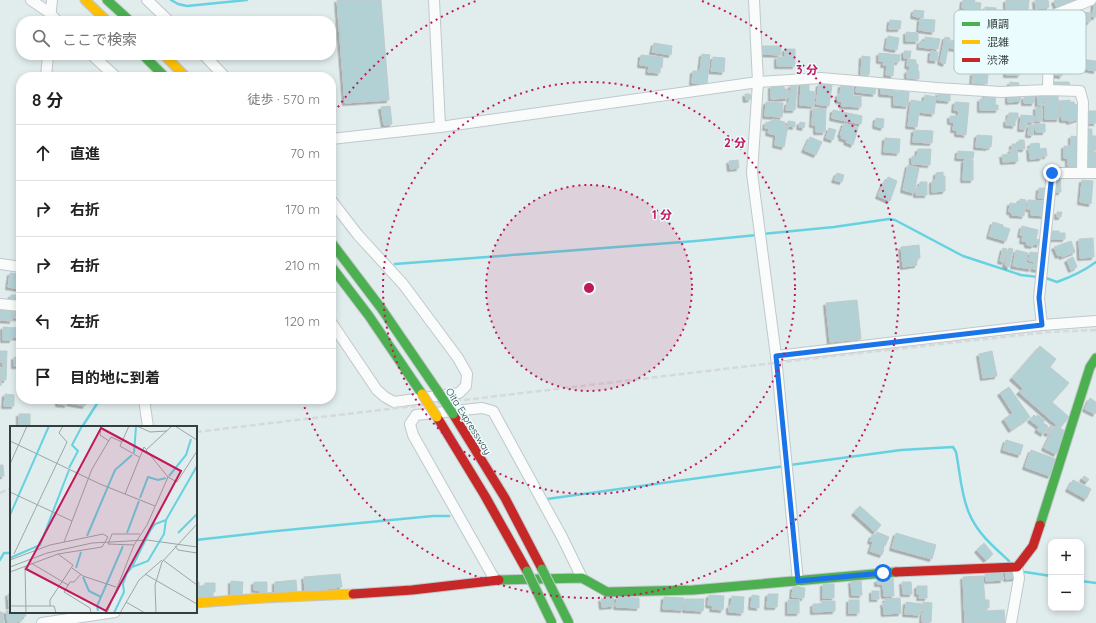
<!DOCTYPE html>
<html lang="ja">
<head>
<meta charset="utf-8">
<style>
  :root { --surface:#fff; --page:#f2f2f2; --text:#222; --muted:#767676; --line:#e0e0e0 }
  body { margin:0; font-family:Quicksand,"Noto Sans JP",sans-serif; background:var(--page); color:var(--text) }
  .controls { position:absolute; right:12px; bottom:12px; display:grid; overflow:hidden; border-radius:8px; box-shadow:0 2px 6px #0003 }
  .controls button { width:36px; height:36px; display:grid; place-items:center; padding:0; border:0; border-bottom:1px solid var(--line); background:var(--surface); color:var(--text); font:20px sans-serif }
  .stop { position:absolute; width:12px; height:12px; margin:-9px; border:3px solid #1a73e8; border-radius:50%; background:#fff }
  .stop.end { background:#1a73e8; border-color:#fff; box-shadow:0 1px 4px #0008 }
  .list { margin:0; padding:0; list-style:none }
  h2 { display:flex; justify-content:space-between; align-items:center; height:52px; margin:0; padding:0 16px; font-size:17px }
  h2 small { font-size:13px; font-weight:400; color:var(--muted) }
  .list li { display:grid; grid-template-columns:26px 1fr auto; gap:12px; align-items:center; box-sizing:border-box; height:56px; padding:0 16px; border-top:1px solid var(--line) }
  .list b { display:block; font-size:15px; white-space:nowrap }
  .list em { font-size:13px; font-style:normal; color:var(--muted) }
  .icon { flex:none; width:22px; height:22px; fill:none; stroke:currentColor; stroke-width:2; stroke-linecap:round; stroke-linejoin:round }
  .map { position:relative; flex:none; width:1096px; height:623px; overflow:hidden }
  .search { position:absolute; background:var(--surface); box-shadow:0 2px 6px #0003; left:16px; top:16px; width:320px; height:44px; display:flex; align-items:center; gap:10px; box-sizing:border-box; padding:0 14px; border-radius:16px; color:var(--muted); font-size:15px }
  .panel { position:absolute; background:var(--surface); box-shadow:0 2px 6px #0003; left:16px; top:72px; width:320px; height:332px; border-radius:16px }
  .map>svg:first-child { display:block }
  .lines { fill:none; stroke-linecap:round; stroke-linejoin:round }
  .stream { stroke:#66d2e0; stroke-width:2.5 }
  .building { fill:#b1d1d5; stroke:#c2cacc; filter:url(#shadow) }
  .street-casing { stroke:#c0c8ca; stroke-width:12 }
  .fast-casing { stroke:#c0c8ca; stroke-width:11 }
  .slow-casing { stroke:#c0c8ca; stroke-width:11 }
  .jam-casing { stroke:#c0c8ca; stroke-width:11 }
  .street { stroke:#fafcfc; stroke-width:10 }
  .fast { stroke:#4caf50; stroke-width:9 }
  .slow { stroke:#ffc107; stroke-width:9 }
  .jam { stroke:#c62828; stroke-width:9 }
  .rail { stroke:#d6d9da; stroke-width:2.5; stroke-dasharray:6 3; stroke-linecap:butt }
  .fast-bridge-casing { stroke:#c0c8ca; stroke-width:11; stroke-linecap:butt }
  .slow-bridge-casing { stroke:#c0c8ca; stroke-width:11; stroke-linecap:butt }
  .fast-bridge { stroke:#4caf50; stroke-width:9 }
  .slow-bridge { stroke:#ffc107; stroke-width:9 }
  .route { stroke:#1a73e8; stroke-width:5 }
  .ring { fill:none; stroke:#c2185b; stroke-width:2; stroke-dasharray:2 4 }
  .labels { text-anchor:middle; stroke-width:3; stroke-linejoin:round; paint-order:stroke }
  .street-label { font-size:10px; fill:#353d3e; stroke:#ebfcfe }
  .inset-river { fill:none; stroke:#66d2e0; stroke-width:2 }
  .inset-road { fill:none; stroke:#9ca6a7; stroke-width:1 }
  .view { fill:#c2185b; fill-opacity:0.15; stroke:#c2185b; stroke-width:2 }
  .inset-edge { fill:none; stroke:#353d3e; stroke-width:2 }
  .key { fill:#ebfcfe; stroke:#b4c3c4; stroke-width:1 }
  .key-label { font-size:11px; fill:#353d3e }
  .centre { fill:#c2185b; stroke:#ebfcfe; stroke-width:2 }
  .ring-label { font-size:12px; text-anchor:middle; font-weight:bold; fill:#c2185b; stroke:#ebfcfe; stroke-width:3; stroke-linejoin:round; paint-order:stroke }
</style>
</head>
<body>
<div class="map">
<svg width="1096" height="623" viewBox="0 0 1096 623">
  <defs>
    <filter id="shadow"><feDropShadow dx="-2.5" dy="2.5" stdDeviation="0" flood-color="#0004"/></filter>
  </defs>
  <rect width="100%" height="100%" fill="#e1eced"/>
  <g class="lines">
    <g class="stream">
      <path d="M171,0L178,4L187,6L247,0"/>
      <path d="M762,234L834,227L889,219L895,220L963,256L1021,275L1038,277"/>
      <path d="M395,264L696,241L757,235"/>
      <path d="M1043,277L1057,282C1071,277 1084,271 1096,262"/>
      <path d="M82,427L100,399"/>
      <path d="M790,465L901,450L953,447L956,452C960,472 961,495 969,513C977,533 994,547 1009,561"/>
      <path d="M547,499L785,466"/>
      <path d="M196,540L266,532L433,516H449"/>
      <path d="M0,560L4,553H11"/>
      <path d="M1025,572L1051,576"/>
      <path d="M1081,581L1096,583"/>
    </g>
  </g>
  <g class="building">
    <path d="M337,0H381L389,100L345,103Z"/>
    <path d="M963,0H975L974,2L981,3L980,12L962,8Z"/>
    <path d="M1006,0H1029L1028,10L1006,9Z"/>
    <path d="M1035,0H1048L1049,7L1036,9Z"/>
    <path d="M1057,0H1077L1078,2L1058,11L1054,1Z"/>
    <path d="M1094,1H1096V17H1093Z"/>
    <path d="M985,7L996,8V14L985,13Z"/>
    <path d="M914,10L924,11L923,18L913,16Z"/>
    <path d="M1074,11L1091,13L1090,22L1073,20Z"/>
    <path d="M920,19L935,20L934,32L919,30Z"/>
    <path d="M890,20L901,21L900,29H889Z"/>
    <path d="M906,32L918,33V41H906Z"/>
    <path d="M888,36L899,38L897,50L886,48Z"/>
    <path d="M925,37L940,39L938,49L919,47L920,41L925,42Z"/>
    <path d="M945,37L950,38L945,64L940,62Z"/>
    <path d="M951,40L963,42L962,50L950,48Z"/>
    <path d="M654,43L672,46L671,55L652,52Z"/>
    <path d="M762,46H781V55L762,54Z"/>
    <path d="M785,49H795V66H777V57H785Z"/>
    <path d="M904,51H911L910,58H904Z"/>
    <path d="M931,51L938,52L937,61L930,60Z"/>
    <path d="M879,53L900,55L899,62H894L893,76L886,75L887,65H883L884,61H879Z"/>
    <path d="M702,54L710,55L707,84L692,83L693,71H700Z"/>
    <path d="M641,55L663,57L662,68L660,67V73L648,72L649,66L640,65Z"/>
    <path d="M1007,55L1020,56V75H1006Z"/>
    <path d="M862,56L870,57L869,75H861Z"/>
    <path d="M713,57L725,58L724,72L711,71Z"/>
    <path d="M1057,58L1076,61L1075,71L1063,70L1062,76L1055,75Z"/>
    <path d="M908,59L916,60V64H918V71H919V79L907,78V71H909L910,66H907Z"/>
    <path d="M1080,59L1096,61V71L1079,68Z"/>
    <path d="M973,73L988,75L987,84L972,83Z"/>
    <path d="M1010,82L1019,83L1018,90H1009Z"/>
    <path d="M1051,82H1069L1070,88L1052,89Z"/>
    <path d="M784,83V89H788V98L771,99V86H779V84Z"/>
    <path d="M801,83H809V91L815,92L814,106L800,105Z"/>
    <path d="M857,83L876,85L875,94L856,92Z"/>
    <path d="M819,84L832,85L829,106L816,104Z"/>
    <path d="M791,85L797,86L795,110H786L787,103H789Z"/>
    <path d="M841,85L853,86V96H861V107L842,106V101H838V94L840,95Z"/>
    <path d="M881,86L894,87V91L909,92L908,106L894,105V95L881,94Z"/>
    <path d="M938,93L950,94V101L938,100Z"/>
    <path d="M1037,93H1048V101H1043V105H1038Z"/>
    <path d="M745,94H750L751,99L746,100Z"/>
    <path d="M925,95L936,97L934,114L919,112L917,127L908,126L911,100L924,102Z"/>
    <path d="M985,95H996L995,105H998V110H980V99H985Z"/>
    <path d="M1008,95H1021V101L1008,102Z"/>
    <path d="M1049,95H1058L1059,119H1045V103H1049Z"/>
    <path d="M1034,96V103H1024V97Z"/>
    <path d="M1070,100V102H1074L1075,105L1079,104V119L1069,122V120H1062L1059,101Z"/>
    <path d="M766,102L783,103L782,117L765,116Z"/>
    <path d="M955,102L969,103L966,135L957,134V130H953L954,122H950V116H958L959,111L954,110Z"/>
    <path d="M390,106L392,124L384,125L381,107Z"/>
    <path d="M1036,107L1042,108V121H1036Z"/>
    <path d="M813,108L826,109L825,132H816V125H812Z"/>
    <path d="M833,110L862,116L861,124L832,118Z"/>
    <rect x="1086" y="111" width="10" height="12"/>
    <path d="M1009,113H1018V119H1008Z"/>
    <path d="M1021,115L1034,116V123L1027,122L1026,129H1020Z"/>
    <path d="M876,118L884,119L883,128L875,126Z"/>
    <path d="M772,119L785,122L784,126H788L784,147L775,145L776,135L768,133L769,128H765L766,122L771,123Z"/>
    <path d="M1006,120H1015V126L1006,125Z"/>
    <path d="M788,121L795,122V127L788,126Z"/>
    <path d="M800,122L805,123L804,128L799,127Z"/>
    <path d="M844,123L858,128L853,145L846,142L847,140L841,138L842,135H840Z"/>
    <path d="M1035,124H1045V132H1036Z"/>
    <path d="M1029,125H1034L1033,135H1028Z"/>
    <path d="M829,128L836,130L833,140L826,138Z"/>
    <path d="M1084,129H1092V136H1096V150H1084Z"/>
    <path d="M914,130L933,131L932,143L913,142Z"/>
    <path d="M977,135L992,136L991,147H988V148L976,147Z"/>
    <path d="M1071,136L1079,137L1078,166H1068V158H1064V146H1071Z"/>
    <path d="M810,137L822,142L816,155L804,150Z"/>
    <path d="M885,138L900,139L899,153L884,152Z"/>
    <path d="M1019,140H1024L1025,149H1012V144H1019Z"/>
    <path d="M1039,143L1040,149L1046,148L1047,156H1042V158L1030,159L1029,148H1031L1030,144Z"/>
    <path d="M918,149H931L930,165L912,164V156L917,157Z"/>
    <path d="M1010,150H1017L1018,161L1003,162L1002,155L1011,154Z"/>
    <path d="M958,151L974,152L973,159L957,158Z"/>
    <rect x="1085" y="152" width="11" height="15"/>
    <path d="M738,160L739,168L730,169L729,161Z"/>
    <path d="M964,160H973V180H963Z"/>
    <path d="M908,165L919,168L914,193L903,190Z"/>
    <path d="M943,172V176H945V191L932,192V181L936,180V173Z"/>
    <path d="M837,173L844,175L842,182L834,180Z"/>
    <path d="M1053,176H1060L1061,192H1054Z"/>
    <path d="M888,177L897,181L890,201L878,196L884,181L886,182Z"/>
    <path d="M1082,180L1093,181L1091,204L1080,202Z"/>
    <path d="M920,182H927V195H916V187H920Z"/>
    <path d="M1039,188H1047L1048,198H1038Z"/>
    <path d="M1020,199L1026,200L1024,216L1012,215V212H1009L1010,203L1019,204Z"/>
    <path d="M1028,200L1047,201L1046,216L1031,215V209H1027Z"/>
    <path d="M1057,212H1062L1061,217H1057Z"/>
    <path d="M993,222L1003,225V227L1010,229L1006,241L989,236Z"/>
    <path d="M1022,226L1038,230L1036,239L1040,240L1039,245L1034,244L1033,246L1027,245V242L1022,241L1023,235H1020Z"/>
    <path d="M1050,231H1059V233H1065V239H1050Z"/>
    <path d="M1093,238L1094,257L1080,258L1079,239Z"/>
    <path d="M1071,241L1075,252L1062,257L1061,255L1058,256L1054,247Z"/>
    <path d="M919,245L920,258H916L917,265L903,267L901,247Z"/>
    <path d="M1003,248L1007,249L1004,262L1000,261Z"/>
    <path d="M1009,248L1013,249L1009,267L1005,265Z"/>
    <path d="M1016,250L1028,253L1026,263L1032,264L1031,269L1013,266Z"/>
    <path d="M1030,252L1041,253L1039,270L1033,269L1034,262L1029,261Z"/>
    <path d="M1073,257L1077,267L1071,270L1067,260Z"/>
    <path d="M10,273L18,274V277L21,278V289L8,287Z"/>
    <path d="M11,295H20L19,302L10,301Z"/>
    <path d="M857,300L861,339L830,342L826,303Z"/>
    <path d="M0,307L13,308L12,321L0,320Z"/>
    <path d="M14,308L21,309V318H14Z"/>
    <path d="M3,327L21,328V338L12,337V340H3Z"/>
    <path d="M1040,346L1056,359L1050,367L1069,383L1052,402L1069,417L1060,428L1019,392L1023,388L1012,378Z"/>
    <path d="M0,351H7L6,380H1V386L0,368H3V362H0Z"/>
    <path d="M992,351L997,376L983,378L979,354Z"/>
    <path d="M14,357L21,358V366H14Z"/>
    <path d="M1009,387L1030,417L1011,430L1004,419L1013,413L1000,393Z"/>
    <path d="M5,394L14,395V406H4Z"/>
    <path d="M1090,398L1096,402V411L1095,414L1085,409Z"/>
    <path d="M58,399H67V405L58,404Z"/>
    <path d="M69,399H89V400H86L85,406L68,403Z"/>
    <rect x="19" y="414" width="11" height="13"/>
    <path d="M1034,415L1036,417L1037,415L1045,420L1043,423L1048,426L1043,434L1037,430L1039,427L1030,420Z"/>
    <path d="M1051,425L1053,426L1049,434L1046,433Z"/>
    <path d="M1055,426L1068,432L1056,454L1044,448Z"/>
    <path d="M1006,440L1023,445L1020,455L1003,450Z"/>
    <path d="M1031,450L1056,459L1050,476L1025,467Z"/>
    <path d="M0,465H3L4,476H0Z"/>
    <path d="M1084,476L1089,479L1087,482L1082,479Z"/>
    <path d="M1073,480L1091,489L1086,499L1068,489Z"/>
    <path d="M860,506L881,525L875,532L854,513Z"/>
    <path d="M877,532L889,537L885,546L883,545L882,548L884,549L882,555L870,551L873,542L870,541L872,535L875,536Z"/>
    <path d="M896,533L936,545L932,559L892,548Z"/>
    <path d="M984,543L993,554L986,560L977,550Z"/>
    <path d="M1006,569H1017V578L1006,579Z"/>
    <path d="M1002,573L1003,580L986,581L985,574Z"/>
    <path d="M340,574L342,587L305,591L304,577Z"/>
    <path d="M983,576L985,600H989V608H985V611L1004,610L1005,623H965L963,577Z"/>
    <path d="M893,577L894,596H884L883,584H877V580Z"/>
    <path d="M296,580L297,591L275,592V582Z"/>
    <path d="M231,581L243,582L242,596L231,595Z"/>
    <path d="M851,581H861L862,595H852Z"/>
    <path d="M196,582H199V586H205V583H215V592H213V597L196,598Z"/>
    <path d="M254,582H267V593L260,594L259,590H254Z"/>
    <path d="M902,582H911L912,594H903Z"/>
    <rect x="823" y="584" width="11" height="14"/>
    <path d="M917,586H927V598H919L920,594H917Z"/>
    <path d="M793,587L805,588L804,598L792,597Z"/>
    <rect x="872" y="591" width="7" height="8"/>
    <path d="M11,593V606L9,607L8,594Z"/>
    <path d="M768,594H778L777,607H767Z"/>
    <path d="M709,595L724,596L723,610L712,609L713,606L708,605Z"/>
    <path d="M752,595L759,596V608L751,607Z"/>
    <path d="M732,596L744,597L743,613L729,612V606H731Z"/>
    <path d="M613,597L614,606L602,607L601,599Z"/>
    <path d="M617,597L639,598V608L616,607Z"/>
    <path d="M664,597L684,598L683,610L663,609Z"/>
    <path d="M900,598L901,613L884,614L883,603H886L885,599Z"/>
    <path d="M685,599H704L703,611L685,610Z"/>
    <rect x="788" y="600" width="11" height="13"/>
    <rect x="849" y="600" width="10" height="13"/>
    <path d="M822,601H835V611L813,612V604H822Z"/>
    <path d="M906,602L922,604L920,615L905,614Z"/>
    <path d="M923,602L932,603L931,622H922Z"/>
    <path d="M6,611L25,612L26,616L21,617L22,621L8,623Z"/>
    <path d="M0,612H2L4,623H0Z"/>
  </g>
  <g class="lines">
    <defs>
      <g id="street">
        <path d="M31,0L50,13L57,21"/>
        <path d="M147,0L169,21"/>
        <path d="M434,0L440,127"/>
        <path d="M754,0L758,82L752,173L776,356L798,581"/>
        <path d="M50,18L52,0"/>
        <path d="M92,55L116,77"/>
        <path d="M204,55L225,77"/>
        <path d="M46,77L48,55"/>
        <path d="M1048,90L1049,31L1052,19L1056,14L1091,0"/>
        <path d="M331,139L440,127L758,82L821,78L937,88L1001,92L1048,90L1080,91L1083,102L1082,173"/>
        <path d="M331,200L358,235L403,284L458,358L467,374L466,386L459,393L394,402L385,397L377,390L331,322"/>
        <path d="M0,264L21,267"/>
        <path d="M0,304L21,306"/>
        <path d="M1042,325L1039,298L1052,173H1096"/>
        <path d="M776,356L1042,325L1096,321"/>
        <path d="M144,399L148,427"/>
        <path d="M495,580L413,435L410,424L416,415L482,408L493,411L562,537L582,578"/>
        <path d="M42,623L115,612"/>
        <path d="M1011,623L1019,578L1017,567"/>
      </g>
      <g id="fast">
        <path d="M107,0L130,21"/>
        <path d="M143,55L165,77"/>
        <path d="M331,242L381,308L437,390"/>
        <path d="M331,266L369,316L422,394"/>
        <path d="M1040,525L1090,367L1096,358"/>
        <path d="M499,580L582,578L607,592L693,590L896,572"/>
      </g>
      <g id="slow">
        <path d="M85,0L107,21"/>
        <path d="M164,55L186,77"/>
        <path d="M196,603L264,598L353,594"/>
      </g>
      <g id="jam">
        <path d="M453,414L505,498L542,569"/>
        <path d="M437,417L485,496L527,571"/>
        <path d="M896,572L1017,567L1033,546L1040,525"/>
        <path d="M353,594L412,590L499,580"/>
      </g>
    </defs>
    <use href="#street" class="street-casing"/>
    <use href="#fast" class="fast-casing"/>
    <use href="#slow" class="slow-casing"/>
    <use href="#jam" class="jam-casing"/>
    <use href="#street" class="street"/>
    <use href="#fast" class="fast"/>
    <use href="#slow" class="slow"/>
    <use href="#jam" class="jam"/>
    <g class="rail">
      <path d="M196,432L816,358L1048,332L1096,330"/>
      <path d="M0,493L11,488"/>
    </g>
    <defs>
      <g id="fast-bridge">
        <path d="M437,390L453,414"/>
        <path d="M542,569L569,623"/>
        <path d="M527,571L552,623"/>
      </g>
      <path id="slow-bridge" d="M422,394L437,417"/>
    </defs>
    <use href="#fast-bridge" class="fast-bridge-casing"/>
    <use href="#slow-bridge" class="slow-bridge-casing"/>
    <use href="#fast-bridge" class="fast-bridge"/>
    <use href="#slow-bridge" class="slow-bridge"/>
  </g>
  <g class="lines">
    <path class="route" d="M883,573L798,581L776,356L1042,325L1039,298L1052,173"/>
  </g>
  <circle cx="589" cy="288" r="103" fill="#c2185b" fill-opacity=".12"/>
  <g class="ring">
    <circle cx="589" cy="288" r="103"/>
    <circle cx="589" cy="288" r="206"/>
    <path d="M331 117A309 309 0 0 1 476 1M702 1A309 309 0 1 1 302 401"/>
  </g>
  <g class="labels">
    <g class="street-label">
      <text transform="translate(469 421) rotate(58)" y="4">Oita Expressway</text>
    </g>
  </g>
  <g transform="translate(10 426)">
    <rect width="187" height="187" fill="#e1eced"/>
    <path class="inset-river" d="M124,27L126,1M59,42L68,25L62,19L72,0M159,50L176,29L181,13M130,72L138,51L148,54L156,52M0,89L39,0M117,107L129,75M168,107L187,88M77,110L105,44L122,29M0,132L30,119L59,44M122,141L140,105L145,98L156,94L187,40M66,142L71,126M73,151L79,165L91,171M88,185L87,180L113,120M104,187L114,166L113,158L117,147L122,141L138,135L154,108L156,94"/>
    <path class="inset-road" d="M91,0L90,9L99,15M119,0L110,20L129,31M127,0L140,6L157,5M162,0L136,24L158,51L167,56L187,25M165,0L187,14M0,15L90,58L145,80M0,38L17,0M0,66L62,95M115,68L134,21L136,23M54,116L82,43L101,11L112,16M124,119L98,118L102,108H130M165,120L168,124L187,127M4,128L57,16L49,7L53,0M0,134L40,119L93,108L98,111L92,121L48,128L0,146M153,134L187,159M21,137L58,159M15,140L16,187M0,141L37,127L82,117L137,114L187,121M62,142L73,150L106,161M71,148L64,156H60L54,166L80,182L81,187M135,148L187,178M116,176L135,187M0,180H44L46,187M40,180V174L63,139L48,128M97,187L124,119L137,99L158,51M110,187L129,154L152,134M146,187L145,159L152,136L187,98"/>
    <path class="view" d="M91,2L171,45L96,185L16,143Z"/>
    <rect width="187" height="187" class="inset-edge"/>
  </g>
  <rect x="954" y="10" width="132" height="64" rx="6" class="key"/>
  <rect x="962" y="22" width="18" height="4" fill="#4caf50"/>
  <rect x="962" y="40" width="18" height="4" fill="#ffc107"/>
  <rect x="962" y="58" width="18" height="4" fill="#c62828"/>
  <g class="key-label">
    <text x="987" y="28">順調</text>
    <text x="987" y="46">混雑</text>
    <text x="987" y="64">渋滞</text>
  </g>
  <circle cx="589" cy="288" r="6" class="centre"/>
  <g class="ring-label">
    <text x="807" y="74">3 分</text>
    <text x="735" y="147">2 分</text>
    <text x="662" y="219">1 分</text>
  </g>
</svg>
<div class="controls">
<button>+</button>
<button>−</button>
</div>
<div class="stop" style="left:883px;top:573px"></div>
<div class="stop end" style="left:1052px;top:173px"></div>
<div class="search"><svg class="icon" aria-label="search" viewBox="0 0 24 24"><circle cx="10" cy="10" r="6"/><path d="M15 15l6 6"/></svg>ここで検索</div>
<section class="panel">
<h2>8 分<small>徒歩 · 570 m</small></h2>
<ul class="list">
<li><svg class="icon" aria-label="ahead" viewBox="0 0 24 24"><path d="M12 20V5M6 11l6-6 6 6"/></svg><div><b>直進</b></div><em>70 m</em></li>
<li><svg class="icon" aria-label="right" viewBox="0 0 24 24"><path d="M7 20v-9h11M14 6l5 5-5 5"/></svg><div><b>右折</b></div><em>170 m</em></li>
<li><svg class="icon" aria-label="right" viewBox="0 0 24 24"><path d="M7 20v-9h11M14 6l5 5-5 5"/></svg><div><b>右折</b></div><em>210 m</em></li>
<li><svg class="icon" aria-label="left" viewBox="0 0 24 24"><path d="M17 20v-9H6M10 6l-5 5 5 5"/></svg><div><b>左折</b></div><em>120 m</em></li>
<li><svg class="icon" aria-label="arrive" viewBox="0 0 24 24"><path d="M6 21V4h12l-3 4 3 4H6"/></svg><div><b>目的地に到着</b></div></li>
</ul>
</section>
</div>
</body>
</html>
